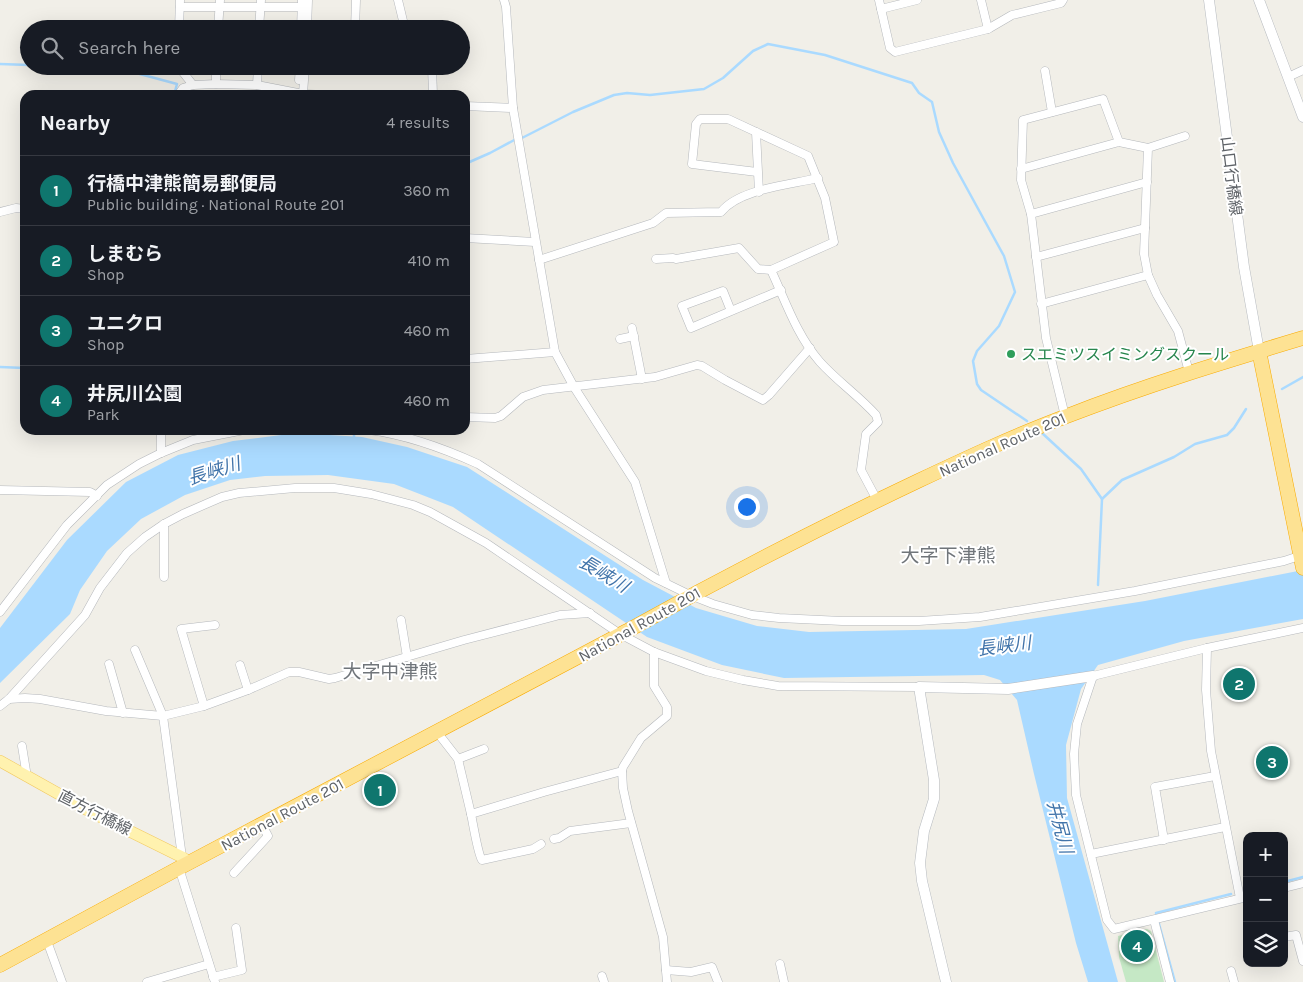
<!DOCTYPE html>
<html lang="en">
<head>
<meta charset="utf-8">
<style>
  :root { --surface:#171b24; --page:#242831; --text:#f1f3f6; --muted:#9ea1a6; --line:#363941; --accent:#0f766e }
  body { margin:0; font-family:Karla,"Noto Sans JP",sans-serif; background:var(--page); color:var(--text) }
  .controls { position:absolute; right:15px; bottom:15px; display:grid; overflow:hidden; border-radius:10px; box-shadow:0 5px 20px #0002 }
  .controls button { width:45px; height:45px; display:grid; place-items:center; padding:0; border:0; border-bottom:1px solid var(--line); background:var(--surface); color:var(--text); font:25px sans-serif }
  .you { position:absolute; left:746px; top:506px; width:18px; height:18px; margin:-12px; border:4px solid #fff; border-radius:50%; background:#1a73e8; box-shadow:0 0 0 8px #1a73e833 }
  .badge { display:grid; place-items:center; width:32px; height:32px; border-radius:50%; background:var(--accent); color:#fff; font-size:16px; font-weight:700 }
  .pin { position:absolute; translate:-50% -50%; border:2px solid #fff; box-shadow:0 1px 5px #0006 }
  .list { margin:0; padding:0; list-style:none }
  h2 { display:flex; justify-content:space-between; align-items:center; height:65px; margin:0; padding:0 20px; font-size:21px }
  h2 small { font-size:16px; font-weight:400; color:var(--muted) }
  .list li { display:grid; grid-template-columns:32px 1fr auto; gap:15px; align-items:center; box-sizing:border-box; height:70px; padding:0 20px; border-top:1px solid var(--line) }
  .list b { display:block; font-size:19px; white-space:nowrap }
  .list p { margin:0; font-size:16px; white-space:nowrap; color:var(--muted) }
  .list em { font-size:16px; font-style:normal; color:var(--muted) }
  .icon { flex:none; width:28px; height:28px; fill:none; stroke:currentColor; stroke-width:2; stroke-linecap:round; stroke-linejoin:round }
  .map { position:relative; flex:none; width:1303px; height:982px; overflow:hidden }
  .search { position:absolute; background:var(--surface); box-shadow:0 5px 20px #0002; left:20px; top:20px; width:450px; height:55px; display:flex; align-items:center; gap:12px; box-sizing:border-box; padding:0 18px; border-radius:28px; color:var(--muted); font-size:19px }
  .panel { position:absolute; background:var(--surface); box-shadow:0 5px 20px #0002; left:20px; top:90px; width:450px; height:345px; border-radius:15px }
  .map>svg:first-child { display:block }
  .green { fill:#c5e8c5 }
  .water { fill:#aadaff }
  .lines { fill:none; stroke-linecap:round; stroke-linejoin:round }
  .stream { stroke:#aadaff; stroke-width:2.5 }
  .street-casing { stroke:#b5b8bc; stroke-width:9 }
  .secondary-casing { stroke:#b6babf; stroke-width:11 }
  .primary-casing { stroke:#f2c960; stroke-width:12 }
  .highway-casing { stroke:#f9ab00; stroke-width:15 }
  .street { stroke:#fff; stroke-width:8 }
  .secondary { stroke:#fff; stroke-width:10 }
  .primary { stroke:#fff2af; stroke-width:11 }
  .highway { stroke:#fde293; stroke-width:14 }
  .leisure-dot { fill:#2e9e5b; stroke:#fff; stroke-width:2 }
  .labels { text-anchor:middle; stroke-width:4; stroke-linejoin:round; paint-order:stroke }
  .street-label { font-size:16px; fill:#5f6368; stroke:#fff }
  .leisure-label { font-size:16px; fill:#27864d; stroke:#fff; text-anchor:start }
  .water-label { font-size:18px; font-style:italic; fill:#4174aa; stroke:#fff }
  .quarter-label { font-size:19px; fill:#70757a; stroke:#fff }
</style>
</head>
<body>
<div class="map">
<svg width="1303" height="982" viewBox="0 0 1303 982">
  <rect width="100%" height="100%" fill="#f1efe8"/>
  <path class="green" d="M1147,929L1151,931L1164,982H1126L1119,957L1118,936Z"/>
  <path class="water" d="M297,433L362,437L407,447L467,467L643,580L696,608L757,626L809,632L966,629L1145,601L1303,570V619L1184,641L1098,665L1081,689L1066,745L1067,798L1118,982H1088L1076,943L1034,774L1017,700L1000,680L984,675L784,678L722,665L647,637L453,507L394,484L328,475L265,476L230,480L185,495L141,519L107,551L80,590L70,614L0,683V628L67,540L126,482L178,455L233,441Z"/>
  <g class="lines">
    <g class="stream">
      <path d="M0,64L29,65"/>
      <path d="M57,66L125,70L177,84L174,95"/>
      <path d="M465,164L490,153L518,138L520,139L573,112L614,95L627,93L650,95L704,89L723,78L753,51L768,44L825,55L912,83L919,93L932,102L939,132L953,163L1004,256L1015,292L999,326L977,351L973,361L977,384L981,390L1027,421"/>
      <path d="M0,367L25,368"/>
      <path d="M1282,389L1303,377"/>
      <path d="M354,430V438"/>
      <path d="M1042,433L1081,469L1102,499L1098,585"/>
      <path d="M1102,499L1122,480L1174,457L1195,444L1227,435L1234,428L1246,409"/>
      <path d="M1284,882L1303,877"/>
      <path d="M1246,891H1247"/>
      <path d="M1175,982L1156,913L1231,894"/>
    </g>
    <defs>
      <g id="street">
        <path d="M398,0L405,29"/>
        <path d="M504,0L506,7L513,108L555,352L574,387L635,482L666,583"/>
        <path d="M879,0L890,48L895,52L988,29L1012,15L1061,3L1063,0"/>
        <path d="M981,0L988,29"/>
        <path d="M180,7H301"/>
        <path d="M881,9L917,0"/>
        <path d="M179,27H301"/>
        <path d="M179,29L180,0"/>
        <path d="M218,29L220,0"/>
        <path d="M259,29L261,0"/>
        <path d="M301,29L302,0"/>
        <path d="M307,29L308,0"/>
        <path d="M355,29L356,0"/>
        <path d="M178,66L193,85"/>
        <path d="M432,66L433,95"/>
        <path d="M1045,71L1052,112"/>
        <path d="M1288,77L1303,70"/>
        <path d="M299,80L300,66"/>
        <path d="M216,84V66"/>
        <path d="M257,85L258,66"/>
        <path d="M303,94L305,66"/>
        <path d="M178,95L183,88L193,85L216,84L257,85L303,94L327,95"/>
        <path d="M465,106L513,108"/>
        <path d="M756,132L759,192"/>
        <path d="M1021,169L1119,142L1148,148"/>
        <path d="M757,172L692,164L696,124L700,119H728L808,156L825,198L834,242L771,270C785,300 797,336 820,362C837,381 859,396 876,415L878,422L866,434L861,470L877,500"/>
        <path d="M0,212L16,208L25,209"/>
        <path d="M1031,214L1147,182"/>
        <path d="M465,238L535,242"/>
        <path d="M1036,257L1145,228"/>
        <path d="M656,259L673,258L676,259L739,248L758,269L771,270"/>
        <path d="M539,260L653,223L666,213L721,212C739,189 789,185 818,178"/>
        <path d="M1148,275L1144,254L1148,148L1185,136"/>
        <path d="M1041,304L1148,275L1157,295L1178,331L1189,372"/>
        <path d="M731,311L723,291L682,306L691,328L781,290"/>
        <path d="M632,328L642,379"/>
        <path d="M620,339L634,336"/>
        <path d="M465,359L555,352"/>
        <path d="M1065,416L1046,338L1031,214L1021,180L1023,120L1103,99L1119,142"/>
        <path d="M465,417L495,418L501,416L523,397L543,390L655,377L697,365L702,366L725,380L763,400L769,395L810,348"/>
        <path d="M369,430C408,435 443,448 478,464L655,578L690,595L713,604L752,615L779,618L842,621H919L980,617L1135,591L1284,561L1302,555"/>
        <path d="M161,453V430"/>
        <path d="M0,490L90,492L97,496"/>
        <path d="M164,577V524"/>
        <path d="M0,612L67,525L107,485L139,464L161,453L193,440L244,430"/>
        <path d="M401,620L407,657"/>
        <path d="M1207,648L1206,690L1211,751L1240,898"/>
        <path d="M135,650L163,716L182,857"/>
        <path d="M654,652V686L667,707V716L641,738L623,767L622,771L623,788L628,811L663,937L667,982"/>
        <path d="M109,664L123,713"/>
        <path d="M240,665L248,690"/>
        <path d="M9,699L25,698L40,699L106,711L163,716L204,706L248,690L289,672H299L329,679L335,678L464,640L560,615L590,613"/>
        <path d="M0,706L9,699L85,615L100,588L127,553L145,537L164,524L183,514L222,497L239,493L295,488H334L371,494L413,505L430,512L486,543L620,634L654,652L706,671L743,680L778,686L919,687"/>
        <path d="M204,706L181,629L215,625"/>
        <path d="M437,732L458,759L471,814L544,792L622,771"/>
        <path d="M22,746L27,777"/>
        <path d="M458,759L484,749"/>
        <path d="M471,814C473,823 478,855 482,860L533,849L541,844"/>
        <path d="M554,839L559,838L570,831L631,823"/>
        <path d="M1164,840L1155,787L1215,776"/>
        <path d="M1091,854L1225,827"/>
        <path d="M179,868L215,982"/>
        <path d="M234,873L268,836L262,825"/>
        <path d="M1284,888L1303,883"/>
        <path d="M1247,897L1114,929L1107,920L1076,795L1074,754L1077,724L1093,676L1207,648L1303,628"/>
        <path d="M1154,920L1170,982"/>
        <path d="M1284,937L1296,935L1303,961"/>
        <path d="M47,941L62,982"/>
        <path d="M780,964L784,982"/>
        <path d="M666,970L691,972L712,967L718,982"/>
        <path d="M1231,971L1234,982"/>
        <path d="M602,976L604,982"/>
        <path d="M213,977L242,970L236,928"/>
        <path d="M147,982L209,964"/>
      </g>
      <g id="secondary">
        <path d="M1209,0L1244,267L1259,351"/>
        <path d="M1259,0L1303,117"/>
        <path d="M946,982L922,881L920,863L924,831L934,799V780L919,687L1008,689L1093,676"/>
      </g>
      <path id="primary" d="M0,761L91,812L182,857L190,863"/>
      <g id="highway">
        <path d="M1259,351L1303,568"/>
        <path d="M0,965L179,868L627,631C722,578 819,528 918,481C967,458 1016,435 1067,416C1144,386 1223,362 1303,338"/>
      </g>
    </defs>
    <use href="#street" class="street-casing"/>
    <use href="#secondary" class="secondary-casing"/>
    <use href="#primary" class="primary-casing"/>
    <use href="#highway" class="highway-casing"/>
    <use href="#street" class="street"/>
    <use href="#secondary" class="secondary"/>
    <use href="#primary" class="primary"/>
    <use href="#highway" class="highway"/>
  </g>
  <circle class="leisure-dot" cx="1011" cy="354" r="5"/>
  <g class="labels">
    <g class="street-label">
      <text transform="translate(1232 176) rotate(83)" y="6">山口行橋線</text>
      <text transform="translate(1002 444) rotate(-24)" y="6">National Route 201</text>
      <text transform="translate(639 624) rotate(-29)" y="6">National Route 201</text>
      <text transform="translate(95 812) rotate(27)" y="6">直方行橋線</text>
      <text transform="translate(282 814) rotate(-28)" y="6">National Route 201</text>
    </g>
    <g class="leisure-label">
      <text x="1021" y="360">スエミツスイミングスクール</text>
    </g>
    <g class="water-label">
      <text transform="translate(214 471) rotate(-17)" y="6">長峡川</text>
      <text transform="translate(604 574) rotate(31)" y="6">長峡川</text>
      <text transform="translate(1004 646) rotate(-7)" y="6">長峡川</text>
      <text transform="translate(1060 827) rotate(75)" y="6">井尻川</text>
    </g>
    <g class="quarter-label">
      <text x="948" y="562">大字下津熊</text>
      <text x="390" y="678">大字中津熊</text>
    </g>
  </g>
</svg>
<div class="controls">
<button>+</button>
<button>−</button>
<button><svg class="icon" aria-label="layers" viewBox="0 0 24 24"><path d="M12 4l9 5-9 5-9-5zM3 14l9 5 9-5"/></svg></button>
</div>
<div class="you"></div>
<div class="pin badge" style="left:380px;top:790px">1</div>
<div class="pin badge" style="left:1239px;top:684px">2</div>
<div class="pin badge" style="left:1272px;top:762px">3</div>
<div class="pin badge" style="left:1137px;top:946px">4</div>
<div class="search"><svg class="icon" aria-label="search" viewBox="0 0 24 24"><circle cx="10" cy="10" r="6"/><path d="M15 15l6 6"/></svg>Search here</div>
<section class="panel">
<h2>Nearby<small>4 results</small></h2>
<ul class="list">
<li><span class="badge">1</span><div><b>行橋中津熊簡易郵便局</b><p>Public building · National Route 201</p></div><em>360 m</em></li>
<li><span class="badge">2</span><div><b>しまむら</b><p>Shop</p></div><em>410 m</em></li>
<li><span class="badge">3</span><div><b>ユニクロ</b><p>Shop</p></div><em>460 m</em></li>
<li><span class="badge">4</span><div><b>井尻川公園</b><p>Park</p></div><em>460 m</em></li>
</ul>
</section>
</div>
</body>
</html>
